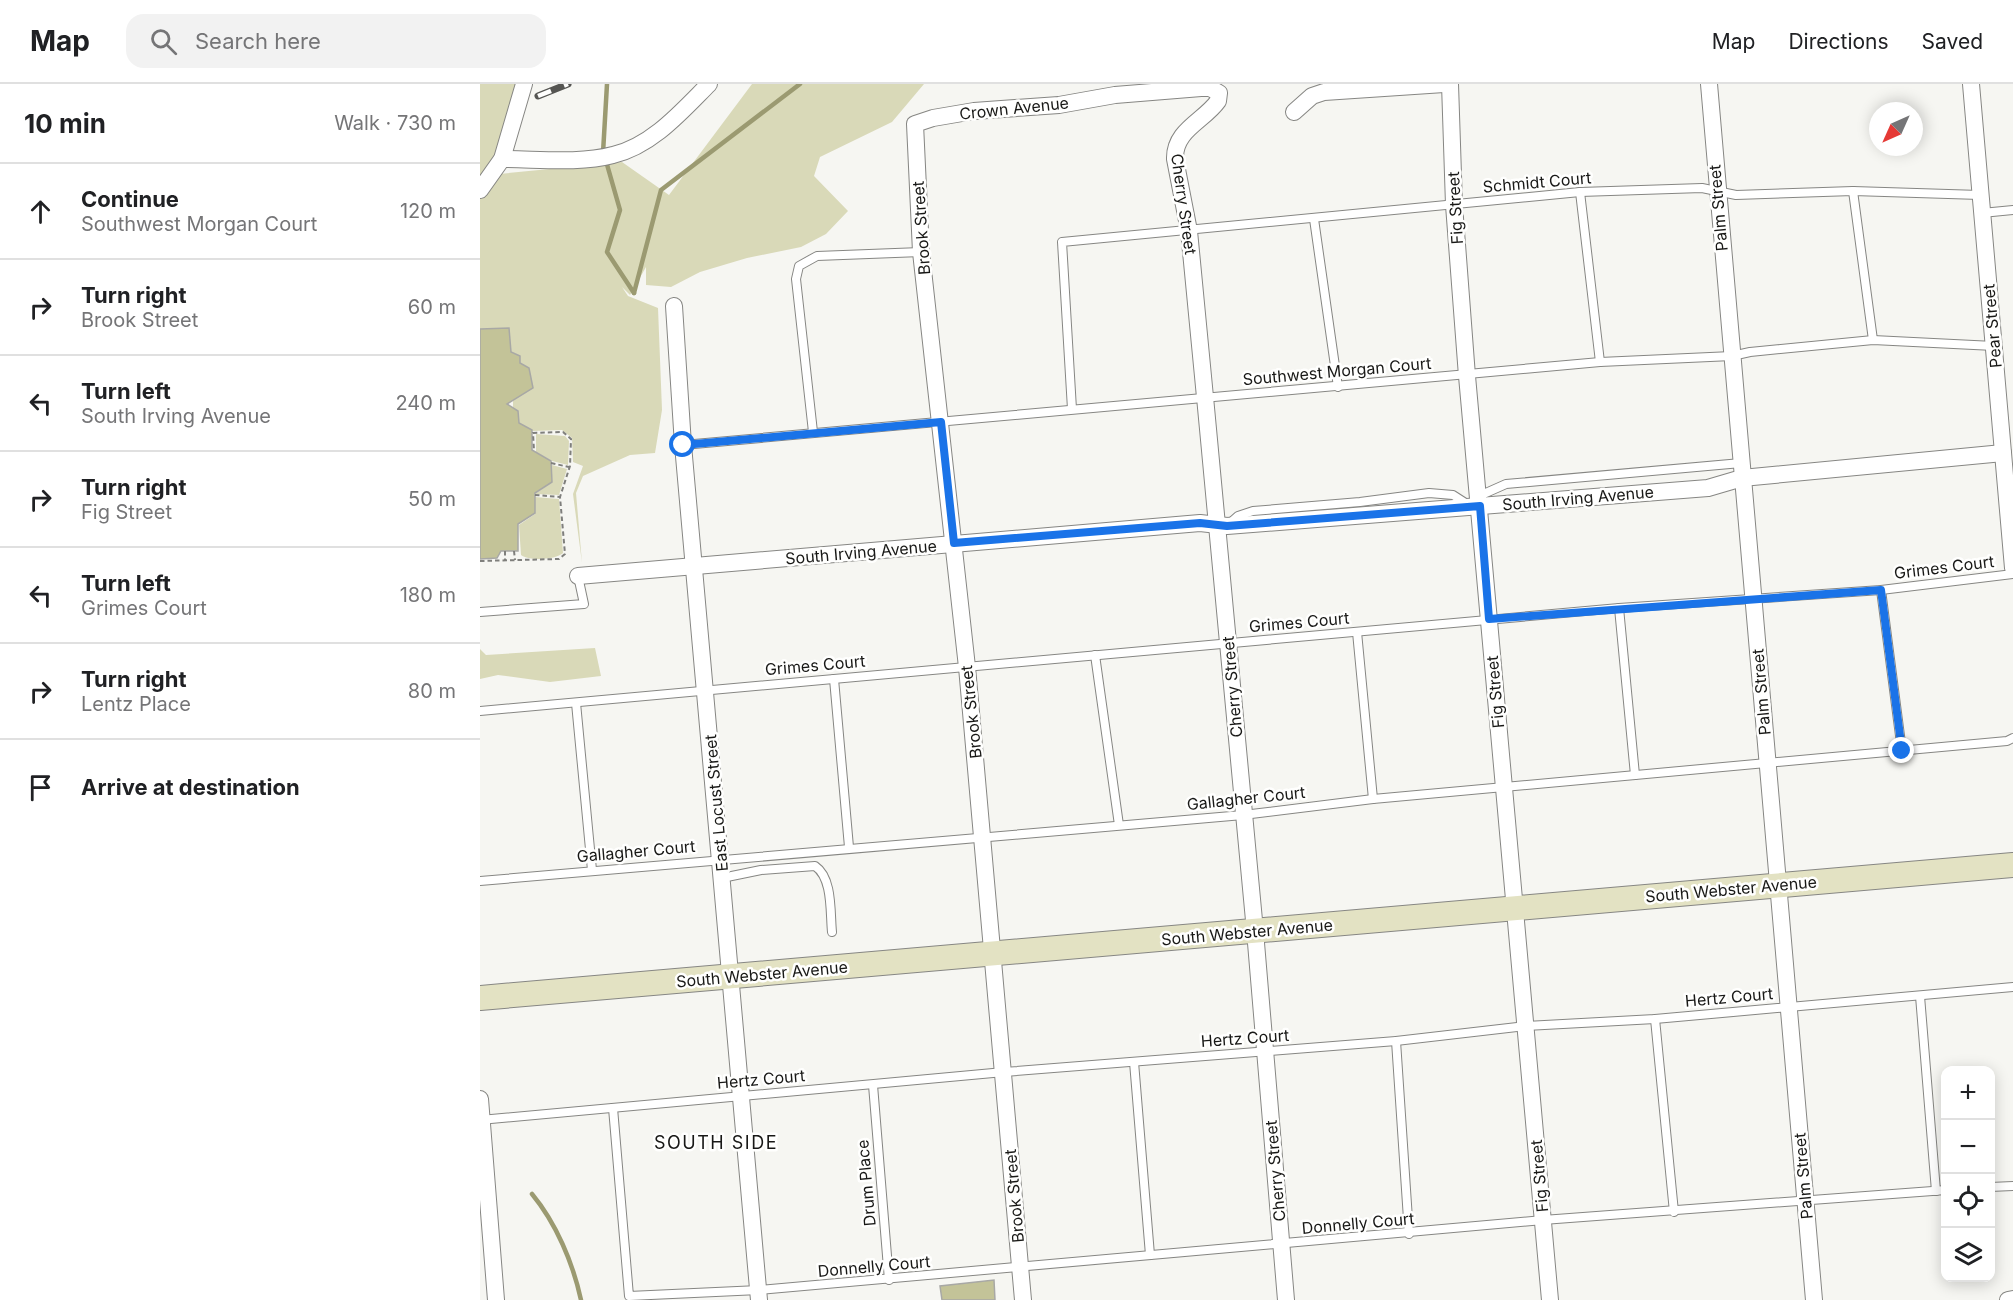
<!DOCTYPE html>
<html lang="en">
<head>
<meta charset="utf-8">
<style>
  :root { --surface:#fff; --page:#f2f2f2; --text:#202124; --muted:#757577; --line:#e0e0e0 }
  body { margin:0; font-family:Inter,sans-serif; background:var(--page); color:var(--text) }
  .controls { position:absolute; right:18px; bottom:18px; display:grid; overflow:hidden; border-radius:12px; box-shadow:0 3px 15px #0003 }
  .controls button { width:54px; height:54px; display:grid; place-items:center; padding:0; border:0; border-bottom:2px solid var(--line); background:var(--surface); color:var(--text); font:30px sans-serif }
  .compass { position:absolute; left:1389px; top:18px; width:54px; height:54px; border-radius:50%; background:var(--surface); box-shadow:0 3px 15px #0003; rotate:225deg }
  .stop { position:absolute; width:18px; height:18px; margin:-14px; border:4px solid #1a73e8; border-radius:50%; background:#fff }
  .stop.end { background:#1a73e8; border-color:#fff; box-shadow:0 2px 6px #0008 }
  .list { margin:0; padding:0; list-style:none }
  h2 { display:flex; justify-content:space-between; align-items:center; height:78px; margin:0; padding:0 24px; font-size:26px }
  h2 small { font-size:20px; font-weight:400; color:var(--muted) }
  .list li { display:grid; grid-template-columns:39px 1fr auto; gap:18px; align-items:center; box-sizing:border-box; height:96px; padding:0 24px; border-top:2px solid var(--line) }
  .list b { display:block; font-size:22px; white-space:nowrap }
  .list p { margin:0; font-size:20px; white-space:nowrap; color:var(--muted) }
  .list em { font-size:20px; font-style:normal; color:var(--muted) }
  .icon { flex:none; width:33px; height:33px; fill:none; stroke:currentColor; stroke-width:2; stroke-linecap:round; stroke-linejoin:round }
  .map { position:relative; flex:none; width:1533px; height:1216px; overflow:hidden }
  header { display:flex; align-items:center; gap:36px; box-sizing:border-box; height:84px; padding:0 30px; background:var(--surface); border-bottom:2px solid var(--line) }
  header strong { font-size:28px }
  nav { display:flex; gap:33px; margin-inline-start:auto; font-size:21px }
  .search { width:420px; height:54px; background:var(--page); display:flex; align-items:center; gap:15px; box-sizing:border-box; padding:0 21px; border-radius:18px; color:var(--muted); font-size:22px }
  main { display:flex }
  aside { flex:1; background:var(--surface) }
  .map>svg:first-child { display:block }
  .green { fill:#d9d9b8 }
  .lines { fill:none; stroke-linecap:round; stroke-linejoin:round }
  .stream { stroke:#9b9a71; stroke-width:4.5 }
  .building { fill:#c3c398; stroke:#a8a8a5; stroke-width:1.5 }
  .lane-casing { stroke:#868683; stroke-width:10 }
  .street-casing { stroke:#868683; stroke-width:18 }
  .secondary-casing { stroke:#868683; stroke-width:26 }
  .path { stroke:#7f7f7c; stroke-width:2; stroke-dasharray:4.5 3; stroke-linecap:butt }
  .lane { stroke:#fff; stroke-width:8 }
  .street { stroke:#fff; stroke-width:16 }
  .secondary { stroke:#e3e2c3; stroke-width:24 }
  .rail-casing { stroke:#555552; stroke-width:7 }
  .rail { stroke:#fffffe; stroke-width:4.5; stroke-dasharray:14; stroke-linecap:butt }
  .route { stroke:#1a73e8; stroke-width:8 }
  .labels { text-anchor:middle; stroke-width:5; stroke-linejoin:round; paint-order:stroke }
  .street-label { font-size:16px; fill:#181816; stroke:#fffffe }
  .neighbourhood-label { font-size:18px; letter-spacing:1.5px; fill:#181816; stroke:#fffffe }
</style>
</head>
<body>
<header>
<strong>Map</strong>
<div class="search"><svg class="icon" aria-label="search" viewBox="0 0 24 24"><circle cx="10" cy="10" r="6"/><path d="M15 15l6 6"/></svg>Search here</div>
<nav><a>Map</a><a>Directions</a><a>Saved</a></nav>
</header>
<main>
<aside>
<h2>10 min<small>Walk · 730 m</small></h2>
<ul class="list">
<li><svg class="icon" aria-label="ahead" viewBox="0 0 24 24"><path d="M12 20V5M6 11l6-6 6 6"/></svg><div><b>Continue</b><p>Southwest Morgan Court</p></div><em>120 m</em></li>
<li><svg class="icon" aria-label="right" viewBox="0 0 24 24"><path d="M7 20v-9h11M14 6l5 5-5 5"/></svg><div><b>Turn right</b><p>Brook Street</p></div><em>60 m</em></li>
<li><svg class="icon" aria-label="left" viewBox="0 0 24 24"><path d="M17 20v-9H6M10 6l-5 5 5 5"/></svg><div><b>Turn left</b><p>South Irving Avenue</p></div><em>240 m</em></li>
<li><svg class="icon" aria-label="right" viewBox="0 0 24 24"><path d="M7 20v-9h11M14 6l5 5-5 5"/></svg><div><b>Turn right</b><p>Fig Street</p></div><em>50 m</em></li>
<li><svg class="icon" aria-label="left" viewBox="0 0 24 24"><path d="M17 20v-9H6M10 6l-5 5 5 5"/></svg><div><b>Turn left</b><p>Grimes Court</p></div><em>180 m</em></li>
<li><svg class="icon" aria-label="right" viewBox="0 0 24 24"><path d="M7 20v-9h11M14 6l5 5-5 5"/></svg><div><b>Turn right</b><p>Lentz Place</p></div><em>80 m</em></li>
<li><svg class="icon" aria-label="arrive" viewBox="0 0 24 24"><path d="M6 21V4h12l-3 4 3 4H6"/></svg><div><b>Arrive at destination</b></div></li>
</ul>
</aside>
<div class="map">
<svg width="1533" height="1216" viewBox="0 0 1533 1216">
  <rect width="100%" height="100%" fill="#f6f6f2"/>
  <g class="green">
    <path d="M0,0H41L17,69L0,99Z"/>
    <path d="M272,0H444L412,38L340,73L334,92L368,127L346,150L321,163L267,174L220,188L191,203L166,201V183L150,211L142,203L148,212L178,224L182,326L175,369L150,371L103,392L96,409L102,479L93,410L103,382L93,378L92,354L82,346L53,347L39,339L38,327L33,324V317L52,301L49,284L40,279V272L31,268L29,244L0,245V109L19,90L142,78L189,111Z"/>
    <path d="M56,350L85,352L89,357L88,381L72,377L56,368Z"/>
    <path d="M72,381L87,385L79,411L55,410L72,398Z"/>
    <path d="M55,413L79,415L83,469C76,476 49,477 41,471L39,441L55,430Z"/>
    <path d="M115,564L121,592L70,598L18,591L0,595V565L6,571Z"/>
  </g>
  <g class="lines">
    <g class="stream">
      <path d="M123,69L127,0"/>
      <path d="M126,77L140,126L127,168L154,209"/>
      <path d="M154,209L181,106L320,0"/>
      <path d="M52,1110C76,1139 93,1179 101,1216"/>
    </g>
  </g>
  <g class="building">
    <path d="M29,244L31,268L40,272V279L49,284L53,304L27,320L38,327L39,339L52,346V366L71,377L72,398L55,409V429L38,440V467H21L17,474L0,475V245Z"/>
    <path d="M514,1196L515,1216H462L460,1202Z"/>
  </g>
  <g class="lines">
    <defs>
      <g id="lane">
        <path d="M1373,107L1393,256"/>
        <path d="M1100,108L1120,278"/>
        <path d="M1502,129L1533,126"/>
        <path d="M834,135L858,303"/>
        <path d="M592,325L582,158L1100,108L1222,104L1256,111L1373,107L1500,111"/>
        <path d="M333,348L316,195L319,182L337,172L441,168"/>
        <path d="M203,361L1120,278L1252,272L1270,268L1393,256L1514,262"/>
        <path d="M999,412L1026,400L1261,379"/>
        <path d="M749,440L758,432L773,427L880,418L949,409L973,411L987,420"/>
        <path d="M1401,506L1422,667"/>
        <path d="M1139,524L1155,691"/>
        <path d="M0,528L104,520L98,492"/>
        <path d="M877,548L893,715"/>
        <path d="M615,571L639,741"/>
        <path d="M354,595L369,763"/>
        <path d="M96,619L112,786"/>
        <path d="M0,627L1139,524L1401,506L1533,490"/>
        <path d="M242,794L281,786L335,782C353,794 350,829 352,848"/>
        <path d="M0,797L763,731L893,715L1527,657L1533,654"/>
        <path d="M1440,912L1456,1107"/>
        <path d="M1175,935L1194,1128"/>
        <path d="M916,957L929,1150"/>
        <path d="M654,978L670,1171"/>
        <path d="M393,1001L409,1196"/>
        <path d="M133,1024L149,1212L279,1206L1063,1136L1466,1106"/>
        <path d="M0,1036L524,988L916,957L1046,942L1175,935L1533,903"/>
        <path d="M1510,1103L1533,1102"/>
      </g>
      <g id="street">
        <path d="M970,0L974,121L987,292L1070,1216"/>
        <path d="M1229,0L1334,1216"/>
        <path d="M1491,0L1533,484"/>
        <path d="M814,28L832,12L844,8L964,0"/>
        <path d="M22,75C58,75 99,80 133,71C172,62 202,27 229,0"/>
        <path d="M0,106L22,75L44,0"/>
        <path d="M194,222L203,361L279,1216"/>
        <path d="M98,492L720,439L747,442L1228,404L1262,394L1523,369"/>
        <path d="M0,1015L16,1216"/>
        <path d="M543,1216L487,583L441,168L435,40L453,34L494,27L579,21L635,11L721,4H730L739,9L738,17C724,37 694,46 695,75L709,147L725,313L775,847L806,1216"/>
        <path d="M1528,1216L1533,1215"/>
      </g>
      <path id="secondary" d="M0,914L1533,781"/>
    </defs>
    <use href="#lane" class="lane-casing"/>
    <use href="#street" class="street-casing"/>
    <use href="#secondary" class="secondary-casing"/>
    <g class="path">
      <path d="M71,379L89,383"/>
      <path d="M55,411L80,413"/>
      <path d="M25,467V476"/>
      <path d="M34,467L35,476"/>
      <path d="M0,477L79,475L85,470L80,413L90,382L91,355L83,348L53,349L54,367"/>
    </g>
    <use href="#lane" class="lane"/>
    <use href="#street" class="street"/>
    <use href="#secondary" class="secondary"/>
    <defs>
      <path id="rail" d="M58,12L88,0"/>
    </defs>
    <use href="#rail" class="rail-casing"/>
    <use href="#rail" class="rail"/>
  </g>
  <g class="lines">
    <path class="route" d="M203,361L461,338L474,459L720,439L747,442L1000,422L1009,535L1401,506L1422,667"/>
  </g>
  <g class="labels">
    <g class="street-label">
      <text transform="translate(534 24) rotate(-6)" y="6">Crown Avenue</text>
      <text transform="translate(1057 98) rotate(-5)" y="6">Schmidt Court</text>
      <text transform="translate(704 120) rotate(82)" y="6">Cherry Street</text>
      <text transform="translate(975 124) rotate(-93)" y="6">Fig Street</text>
      <text transform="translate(1238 124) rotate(-95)" y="6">Palm Street</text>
      <text transform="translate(441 144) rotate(-94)" y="6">Brook Street</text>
      <text transform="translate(1512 242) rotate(-95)" y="6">Pear Street</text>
      <text transform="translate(857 287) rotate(-5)" y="6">Southwest Morgan Court</text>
      <text transform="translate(1098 414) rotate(-5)" y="6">South Irving Avenue</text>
      <text transform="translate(381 468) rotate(-5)" y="6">South Irving Avenue</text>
      <text transform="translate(1464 483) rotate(-7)" y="6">Grimes Court</text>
      <text transform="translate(819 538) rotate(-5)" y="6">Grimes Court</text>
      <text transform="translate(335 581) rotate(-5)" y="6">Grimes Court</text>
      <text transform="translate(752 603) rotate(-95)" y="6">Cherry Street</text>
      <text transform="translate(1015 608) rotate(-95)" y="6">Fig Street</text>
      <text transform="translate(1281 608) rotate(-95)" y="6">Palm Street</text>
      <text transform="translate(491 628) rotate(-96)" y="6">Brook Street</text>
      <text transform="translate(766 714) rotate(-6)" y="6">Gallagher Court</text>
      <text transform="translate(236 719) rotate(-95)" y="6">East Locust Street</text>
      <text transform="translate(156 767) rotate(-5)" y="6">Gallagher Court</text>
      <text transform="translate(1251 805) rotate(-5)" y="6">South Webster Avenue</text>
      <text transform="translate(767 848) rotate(-5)" y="6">South Webster Avenue</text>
      <text transform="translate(282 890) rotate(-5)" y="6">South Webster Avenue</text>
      <text transform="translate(1249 913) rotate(-5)" y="6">Hertz Court</text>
      <text transform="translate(765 954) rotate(-4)" y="6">Hertz Court</text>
      <text transform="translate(281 995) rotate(-5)" y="6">Hertz Court</text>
      <text transform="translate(795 1087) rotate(-95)" y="6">Cherry Street</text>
      <text transform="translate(1059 1092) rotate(-95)" y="6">Fig Street</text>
      <text transform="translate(1323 1092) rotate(-95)" y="6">Palm Street</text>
      <text transform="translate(386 1099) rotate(-95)" y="6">Drum Place</text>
      <text transform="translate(534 1112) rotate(-95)" y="6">Brook Street</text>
      <text transform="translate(878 1139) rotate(-5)" y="6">Donnelly Court</text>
      <text transform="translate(394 1182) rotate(-5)" y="6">Donnelly Court</text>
    </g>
    <g class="neighbourhood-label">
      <text x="236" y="1065">SOUTH SIDE</text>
    </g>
  </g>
</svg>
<div class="controls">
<button>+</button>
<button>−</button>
<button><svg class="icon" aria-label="locate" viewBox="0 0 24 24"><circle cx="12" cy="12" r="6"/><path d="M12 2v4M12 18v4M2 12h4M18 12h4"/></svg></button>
<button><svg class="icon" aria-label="layers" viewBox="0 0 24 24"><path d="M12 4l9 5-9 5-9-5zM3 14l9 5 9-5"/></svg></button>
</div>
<svg class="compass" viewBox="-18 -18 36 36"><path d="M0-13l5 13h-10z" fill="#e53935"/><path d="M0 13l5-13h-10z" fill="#757577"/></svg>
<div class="stop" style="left:203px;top:361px"></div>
<div class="stop end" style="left:1422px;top:667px"></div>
</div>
</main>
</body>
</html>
